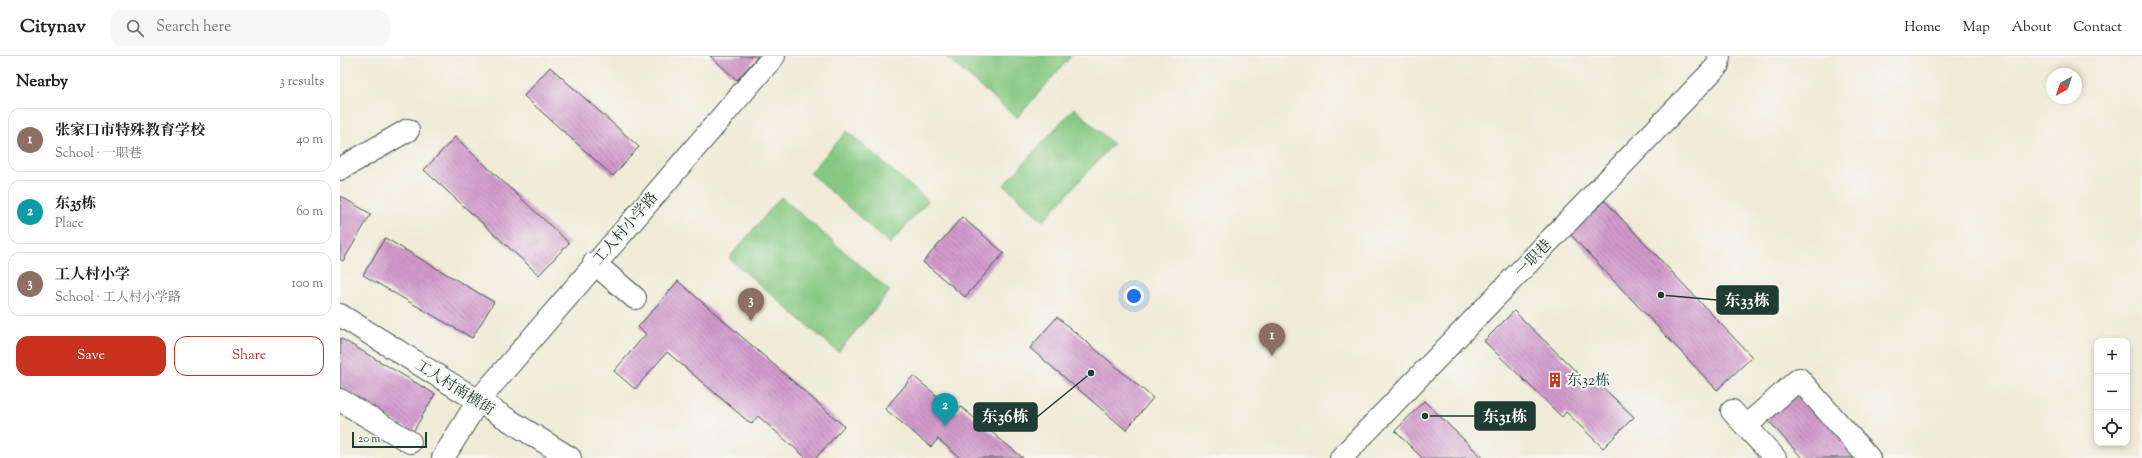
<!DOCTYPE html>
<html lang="en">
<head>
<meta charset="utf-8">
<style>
  :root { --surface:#fff; --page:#f6f6f6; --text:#202124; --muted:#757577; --line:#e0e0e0; --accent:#c8321e }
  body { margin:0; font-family:"Sorts Mill Goudy","Noto Serif SC",serif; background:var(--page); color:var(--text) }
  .controls { position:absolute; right:12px; bottom:12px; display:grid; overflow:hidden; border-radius:8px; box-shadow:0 2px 6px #0003 }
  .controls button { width:36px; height:36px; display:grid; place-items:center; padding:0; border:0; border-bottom:1px solid var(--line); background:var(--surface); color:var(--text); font:20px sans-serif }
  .compass { position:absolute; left:1706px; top:12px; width:36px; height:36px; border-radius:50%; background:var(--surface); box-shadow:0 2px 6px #0003; rotate:220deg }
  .scale { position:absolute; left:12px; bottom:10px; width:75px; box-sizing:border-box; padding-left:4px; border:2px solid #1f3d34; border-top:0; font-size:11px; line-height:14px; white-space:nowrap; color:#1f3d34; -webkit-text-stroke:3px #f6f6f2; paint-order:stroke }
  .you { position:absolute; left:794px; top:240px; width:14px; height:14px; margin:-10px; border:3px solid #fff; border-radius:50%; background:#1a73e8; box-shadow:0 0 0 6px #1a73e833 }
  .badge { display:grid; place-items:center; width:26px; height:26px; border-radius:50%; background:var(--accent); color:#fff; font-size:13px; font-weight:700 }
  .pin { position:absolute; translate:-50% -33px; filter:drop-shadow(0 1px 2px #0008) }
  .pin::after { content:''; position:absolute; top:21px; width:14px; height:12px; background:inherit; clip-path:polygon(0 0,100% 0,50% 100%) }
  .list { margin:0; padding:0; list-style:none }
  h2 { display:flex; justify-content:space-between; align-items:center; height:52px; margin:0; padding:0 16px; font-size:17px }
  h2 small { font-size:13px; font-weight:400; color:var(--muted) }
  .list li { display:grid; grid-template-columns:26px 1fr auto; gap:12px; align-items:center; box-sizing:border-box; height:64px; margin:0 8px 8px; padding:0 8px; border:1px solid var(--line); border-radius:12px }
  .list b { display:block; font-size:15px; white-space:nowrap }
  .list p { margin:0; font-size:13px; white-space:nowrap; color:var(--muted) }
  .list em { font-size:13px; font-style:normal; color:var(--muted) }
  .actions { display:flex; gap:8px; padding:12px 16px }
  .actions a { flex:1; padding:9px 0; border:1px solid var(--accent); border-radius:12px; text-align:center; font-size:14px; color:var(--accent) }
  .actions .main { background:var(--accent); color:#fff }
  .icon { flex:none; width:22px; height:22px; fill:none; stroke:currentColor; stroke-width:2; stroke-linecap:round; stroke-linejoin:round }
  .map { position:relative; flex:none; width:1802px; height:402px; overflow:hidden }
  header { display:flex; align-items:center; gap:24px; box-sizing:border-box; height:56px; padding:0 20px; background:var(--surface); border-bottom:1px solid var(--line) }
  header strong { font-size:19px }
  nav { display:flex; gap:22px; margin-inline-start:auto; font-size:14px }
  .search { width:280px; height:36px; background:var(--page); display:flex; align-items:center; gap:10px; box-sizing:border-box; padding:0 14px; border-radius:12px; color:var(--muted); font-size:15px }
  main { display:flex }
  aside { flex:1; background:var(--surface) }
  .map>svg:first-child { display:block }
  .park { fill:#85c881; stroke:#52825a }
  .building { fill:url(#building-back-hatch) }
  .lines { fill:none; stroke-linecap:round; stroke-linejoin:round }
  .minor-casing { stroke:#3e574c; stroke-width:24 }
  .minor { stroke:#fff; stroke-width:22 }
  .labels { text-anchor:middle; stroke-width:4; stroke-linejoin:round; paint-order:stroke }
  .street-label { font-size:15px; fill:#1f3d34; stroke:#f6f6f2 }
  .poi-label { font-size:15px; fill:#1f3d34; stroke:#f6f6f2; text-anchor:start }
  .leader { fill:none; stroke:#1f3d34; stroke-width:1.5 }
  .callout-dot { fill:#1f3d34; stroke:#f6f6f2; stroke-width:1.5 }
  .callout { fill:#1f3d34; stroke:#1f3d34; stroke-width:1.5 }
  .callout-label { font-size:16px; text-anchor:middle; font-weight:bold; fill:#fff }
</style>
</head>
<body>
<header>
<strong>Citynav</strong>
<div class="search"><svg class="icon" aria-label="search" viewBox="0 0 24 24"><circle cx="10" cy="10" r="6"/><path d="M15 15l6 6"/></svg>Search here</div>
<nav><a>Home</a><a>Map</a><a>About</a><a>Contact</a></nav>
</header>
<main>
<aside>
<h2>Nearby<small>3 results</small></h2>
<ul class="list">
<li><span class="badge" style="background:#8d6e63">1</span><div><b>张家口市特殊教育学校</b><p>School · 一职巷</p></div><em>40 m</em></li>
<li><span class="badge" style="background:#0f9aa8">2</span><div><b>东35栋</b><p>Place</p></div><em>60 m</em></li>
<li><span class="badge" style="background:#8d6e63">3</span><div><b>工人村小学</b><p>School · 工人村小学路</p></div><em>100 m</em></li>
</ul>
<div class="actions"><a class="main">Save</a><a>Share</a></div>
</aside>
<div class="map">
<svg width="1802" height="402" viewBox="0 0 1802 402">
  <defs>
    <pattern id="building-back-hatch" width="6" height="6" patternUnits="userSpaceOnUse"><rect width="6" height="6" fill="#d199cb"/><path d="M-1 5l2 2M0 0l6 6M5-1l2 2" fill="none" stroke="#a97ea6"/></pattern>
  </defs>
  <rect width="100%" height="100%" fill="#f6f6f2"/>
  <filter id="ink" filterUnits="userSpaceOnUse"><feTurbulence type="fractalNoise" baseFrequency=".025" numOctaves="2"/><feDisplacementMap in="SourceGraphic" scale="8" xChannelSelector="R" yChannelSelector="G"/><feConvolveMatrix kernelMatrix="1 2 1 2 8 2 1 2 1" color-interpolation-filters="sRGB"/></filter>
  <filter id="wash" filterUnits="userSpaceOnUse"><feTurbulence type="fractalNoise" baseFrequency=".012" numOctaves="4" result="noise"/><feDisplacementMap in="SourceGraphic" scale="16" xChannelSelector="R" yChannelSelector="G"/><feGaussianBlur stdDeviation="0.9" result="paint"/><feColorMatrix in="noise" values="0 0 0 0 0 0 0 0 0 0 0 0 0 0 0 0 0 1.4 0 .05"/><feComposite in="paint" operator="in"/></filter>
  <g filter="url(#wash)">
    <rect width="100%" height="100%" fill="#efebd7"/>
    <g class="park">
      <path d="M605,0H731L677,62Z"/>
      <path d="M734,52L773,88L703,165L664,129Z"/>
      <path d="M507,75L588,145L550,188L470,117Z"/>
      <path d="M441,141L550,235L498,296L389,202Z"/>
    </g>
    <g id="blocks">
      <g class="building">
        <path d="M370,0H418L397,24Z"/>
        <path d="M210,11L299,91L273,120L184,40Z"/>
        <path d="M115,81L229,187L199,219L84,114Z"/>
        <path d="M0,140L31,158L3,205L0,203Z"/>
        <path d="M1265,145L1412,301L1377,334L1230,178Z"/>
        <path d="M622,161L664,197L625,241L583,206Z"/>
        <path d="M45,182L154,246L132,282L23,219Z"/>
        <path d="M338,225L504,370L476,402H466L418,360L411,368L327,296L295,333L274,315L306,278L298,271Z"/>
        <path d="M1174,255L1248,327L1253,322L1294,361L1263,392L1226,356L1222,361L1144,285Z"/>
        <path d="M717,261L813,342L786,374L690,292Z"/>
        <path d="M0,282L95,338L73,376L0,334Z"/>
        <path d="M573,320L617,356L621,351L683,402H620L598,383L591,391L545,353Z"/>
        <path d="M1460,331L1525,402H1462L1426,362Z"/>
        <path d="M1084,345L1143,402H1082L1055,375Z"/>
      </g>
    </g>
  </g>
  <g filter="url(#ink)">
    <use href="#blocks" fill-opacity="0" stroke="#3e574c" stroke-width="1"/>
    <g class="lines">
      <defs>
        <g id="minor">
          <path d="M0,113L68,74"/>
          <path d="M254,207L295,242"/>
          <path d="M0,259L230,402"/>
          <path d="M0,344L70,386"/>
          <path d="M1392,355L1435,402"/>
          <path d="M1406,370L1459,323L1529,402"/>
          <path d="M103,402L138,345L434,0"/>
          <path d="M1001,402L1378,9L1379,0"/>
        </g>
      </defs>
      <use href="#minor" class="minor-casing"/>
      <use href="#minor" class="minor"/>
    </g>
  </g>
  <defs>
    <symbol id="building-bare" viewBox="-9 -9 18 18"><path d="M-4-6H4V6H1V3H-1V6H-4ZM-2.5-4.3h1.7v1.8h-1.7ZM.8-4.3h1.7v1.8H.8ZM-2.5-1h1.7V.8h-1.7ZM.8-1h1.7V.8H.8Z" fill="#c8321e" stroke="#f6f6f2" stroke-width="2.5" paint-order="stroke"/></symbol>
  </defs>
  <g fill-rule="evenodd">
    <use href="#building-bare" x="1204" y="313" width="22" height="22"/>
  </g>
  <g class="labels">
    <g class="street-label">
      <text transform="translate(285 172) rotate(-49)" y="5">工人村小学路</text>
      <text transform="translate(1193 202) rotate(-46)" y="5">一职巷</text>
      <text transform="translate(115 331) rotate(32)" y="5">工人村南横街</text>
    </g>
    <g class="poi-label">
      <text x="1227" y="329">东32栋</text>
    </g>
  </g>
  <path class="leader" d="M1321 239L1377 244M1085 360L1135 360M751 317L697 361"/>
  <g class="callout-dot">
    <circle cx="1321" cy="239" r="4"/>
    <circle cx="1085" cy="360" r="4"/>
    <circle cx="751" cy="317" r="4"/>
  </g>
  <g class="callout">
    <rect x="1377" y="230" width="61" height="28" rx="4"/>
    <rect x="1135" y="346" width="60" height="28" rx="4"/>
    <rect x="634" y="347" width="63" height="28" rx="4"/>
  </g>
  <g class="callout-label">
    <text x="1407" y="250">东33栋</text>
    <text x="1165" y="366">东31栋</text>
    <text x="665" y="366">东36栋</text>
  </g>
</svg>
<div class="controls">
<button>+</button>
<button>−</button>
<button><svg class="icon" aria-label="locate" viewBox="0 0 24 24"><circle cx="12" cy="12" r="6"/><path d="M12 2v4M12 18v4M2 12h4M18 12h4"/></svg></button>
</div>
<svg class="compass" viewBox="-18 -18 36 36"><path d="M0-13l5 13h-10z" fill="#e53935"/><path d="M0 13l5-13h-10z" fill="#757577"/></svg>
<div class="scale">20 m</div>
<div class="you"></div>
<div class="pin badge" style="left:932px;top:300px;background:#8d6e63">1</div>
<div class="pin badge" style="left:605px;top:370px;background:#0f9aa8">2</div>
<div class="pin badge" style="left:411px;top:265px;background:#8d6e63">3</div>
</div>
</main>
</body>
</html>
